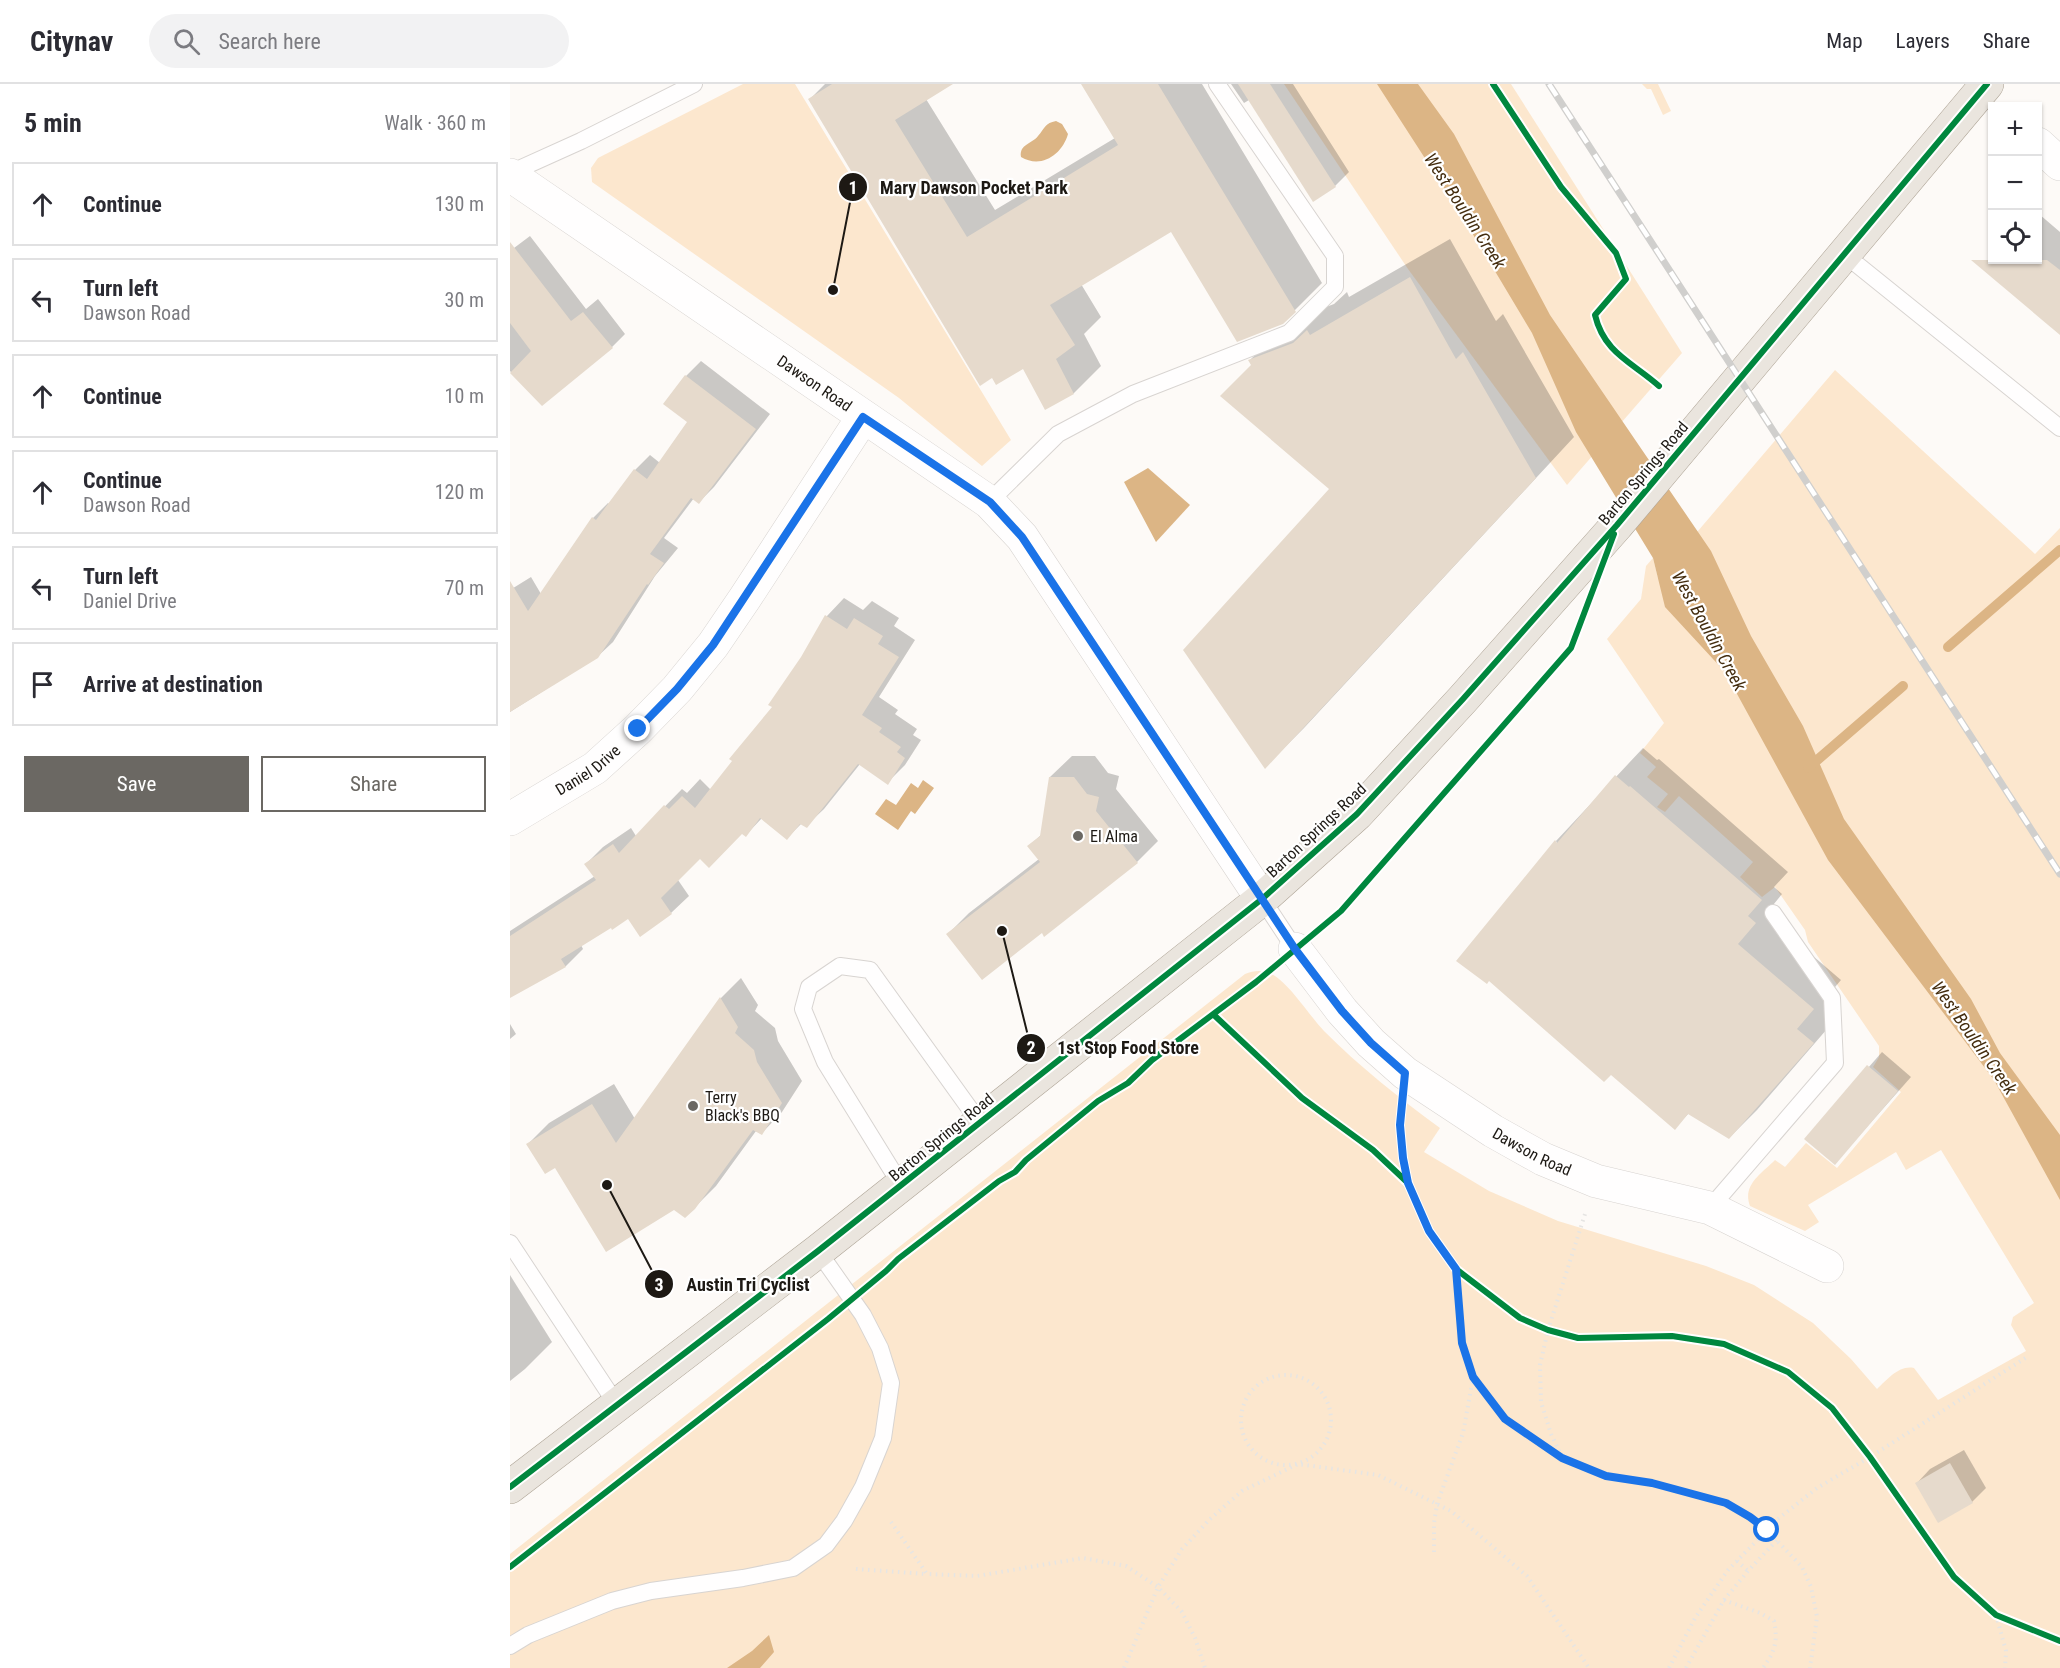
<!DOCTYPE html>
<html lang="en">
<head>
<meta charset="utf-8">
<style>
  :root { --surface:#fff; --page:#f2f2f3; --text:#2b2b33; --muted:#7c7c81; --line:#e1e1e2; --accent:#6b6863 }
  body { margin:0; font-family:"Roboto Condensed",sans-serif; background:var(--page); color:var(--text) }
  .controls { position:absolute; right:18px; top:18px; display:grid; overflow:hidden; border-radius:0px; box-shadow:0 2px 4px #0004 }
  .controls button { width:54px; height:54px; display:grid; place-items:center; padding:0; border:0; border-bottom:2px solid var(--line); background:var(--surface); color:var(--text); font:30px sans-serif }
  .stop { position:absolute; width:18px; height:18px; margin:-14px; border:4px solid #1a73e8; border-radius:50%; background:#fff }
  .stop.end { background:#1a73e8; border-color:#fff; box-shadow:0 2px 6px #0008 }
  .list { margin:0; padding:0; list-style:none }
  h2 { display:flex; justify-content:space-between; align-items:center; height:78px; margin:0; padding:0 24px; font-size:26px }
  h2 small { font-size:20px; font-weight:400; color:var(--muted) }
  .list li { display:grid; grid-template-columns:39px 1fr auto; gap:18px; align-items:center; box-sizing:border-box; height:84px; margin:0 12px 12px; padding:0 12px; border:2px solid var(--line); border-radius:0px }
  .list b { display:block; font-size:22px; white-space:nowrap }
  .list p { margin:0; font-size:20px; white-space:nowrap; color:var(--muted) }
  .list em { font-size:20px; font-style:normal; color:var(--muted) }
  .actions { display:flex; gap:12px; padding:18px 24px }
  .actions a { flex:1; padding:14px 0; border:2px solid var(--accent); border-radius:0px; text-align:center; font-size:21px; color:var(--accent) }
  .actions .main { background:var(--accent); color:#fff }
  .icon { flex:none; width:33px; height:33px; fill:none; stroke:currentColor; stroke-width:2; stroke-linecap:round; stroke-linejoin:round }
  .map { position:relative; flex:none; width:1550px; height:1584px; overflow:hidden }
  header { display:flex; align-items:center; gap:36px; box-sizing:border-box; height:84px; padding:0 30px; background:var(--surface); border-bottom:2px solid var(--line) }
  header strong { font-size:28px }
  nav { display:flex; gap:33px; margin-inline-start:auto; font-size:21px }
  .search { width:420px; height:54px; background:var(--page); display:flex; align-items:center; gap:15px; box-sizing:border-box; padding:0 21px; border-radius:33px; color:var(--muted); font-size:22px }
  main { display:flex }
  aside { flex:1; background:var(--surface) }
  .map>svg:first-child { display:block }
  .green { fill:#fce7ce }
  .water { fill:#dcb585 }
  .shadow { fill:#0003 }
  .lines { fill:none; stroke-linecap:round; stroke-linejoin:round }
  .stream { stroke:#dcb585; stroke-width:10 }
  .building { fill:#e6dacc }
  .service-casing { stroke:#d8d4d1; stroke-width:18 }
  .minor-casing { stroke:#d8d4d1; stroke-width:34 }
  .tertiary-casing { stroke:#d8d4d1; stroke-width:34 }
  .primary-casing { stroke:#aea496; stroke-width:34 }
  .path { stroke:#e6e5e3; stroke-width:4; stroke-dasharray:1.5 4.5; stroke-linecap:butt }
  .service { stroke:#fffefe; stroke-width:16 }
  .minor { stroke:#fffefe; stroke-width:33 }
  .tertiary { stroke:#fffefe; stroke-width:33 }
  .primary { stroke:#eae5de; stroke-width:33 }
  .rail-casing { stroke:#d0cfcd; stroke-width:7 }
  .rail { stroke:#fff; stroke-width:4.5; stroke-dasharray:14; stroke-linecap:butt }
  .cycleway-casing { stroke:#fff; stroke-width:10 }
  .cycleway { stroke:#00873e; stroke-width:6 }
  .route { stroke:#1a73e8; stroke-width:8 }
  .poi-dot { fill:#6b6863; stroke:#fff; stroke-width:2 }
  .labels { text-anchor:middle; stroke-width:4.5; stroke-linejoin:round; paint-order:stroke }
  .street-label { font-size:16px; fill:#1d1914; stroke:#fff }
  .poi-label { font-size:16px; fill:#1d1914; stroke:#fff; text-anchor:start }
  .water-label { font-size:18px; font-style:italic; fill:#442d0f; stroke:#fff }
  .leader { fill:none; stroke:#1d1914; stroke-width:2 }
  .callout-dot { fill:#1d1914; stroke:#fff; stroke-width:2 }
  .mark-label { font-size:18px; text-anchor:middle; font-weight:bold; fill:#fff }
  .callout-label { font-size:18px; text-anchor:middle; font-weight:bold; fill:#1d1914; stroke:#fff; stroke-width:4.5; stroke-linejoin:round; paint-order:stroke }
</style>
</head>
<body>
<header>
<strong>Citynav</strong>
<div class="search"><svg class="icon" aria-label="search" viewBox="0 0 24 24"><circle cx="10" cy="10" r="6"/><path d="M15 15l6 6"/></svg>Search here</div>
<nav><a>Map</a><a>Layers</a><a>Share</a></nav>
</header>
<main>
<aside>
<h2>5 min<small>Walk · 360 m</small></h2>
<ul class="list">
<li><svg class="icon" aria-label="ahead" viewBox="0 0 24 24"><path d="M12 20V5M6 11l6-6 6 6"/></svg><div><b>Continue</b></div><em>130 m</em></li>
<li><svg class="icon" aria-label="left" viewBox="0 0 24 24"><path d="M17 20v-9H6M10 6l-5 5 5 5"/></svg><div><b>Turn left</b><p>Dawson Road</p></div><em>30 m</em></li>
<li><svg class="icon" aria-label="ahead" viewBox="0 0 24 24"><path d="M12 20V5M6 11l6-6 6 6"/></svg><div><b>Continue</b></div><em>10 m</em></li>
<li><svg class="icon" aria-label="ahead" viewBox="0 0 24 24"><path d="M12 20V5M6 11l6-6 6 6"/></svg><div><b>Continue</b><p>Dawson Road</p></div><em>120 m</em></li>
<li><svg class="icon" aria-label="left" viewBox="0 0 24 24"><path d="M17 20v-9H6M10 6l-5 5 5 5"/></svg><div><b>Turn left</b><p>Daniel Drive</p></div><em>70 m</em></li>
<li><svg class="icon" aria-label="arrive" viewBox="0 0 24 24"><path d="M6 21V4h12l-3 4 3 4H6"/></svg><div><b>Arrive at destination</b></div></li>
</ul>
<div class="actions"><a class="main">Save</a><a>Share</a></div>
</aside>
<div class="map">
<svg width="1550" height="1584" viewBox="0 0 1550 1584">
  <rect width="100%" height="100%" fill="#fdfaf7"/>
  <g class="green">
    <path d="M233,0H285L501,356L472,382L389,314L82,98L81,84L88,74Z"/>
    <path d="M774,0H1001L1172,269L1057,401L898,185Z"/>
    <path d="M1132,0H1148L1161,27L1153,31L1141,5H1137Z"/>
    <path d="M1325,286L1525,470L1550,444V1584H0V1470L735,890C747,885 759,886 769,895C784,907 800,932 814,947C850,983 889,1014 930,1044L914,1068L979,1107L1048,1137L1196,1182L1244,1201L1303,1239L1341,1275L1367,1305C1378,1295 1389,1281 1404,1284L1428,1316L1516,1267L1501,1241L1503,1233L1524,1219L1431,1066L1396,1086L1386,1068L1298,1121L1309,1138L1295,1147L1240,1122C1232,1101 1251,1090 1265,1076L1275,1083L1296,1059L1327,1084L1391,1008L1363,983L1369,973V962L1298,858L1295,846L1265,803L1252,813L1230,793L1243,778L1169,712L1155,728L1147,723L1158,710L1137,693L1146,683L1130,669L1154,639L1097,555L1131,515L1136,482L1143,474L1148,494Z"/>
  </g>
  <g class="water">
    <path d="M867,0H908L944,50L1040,231L1201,467L1241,552L1293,642L1334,735L1461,915L1490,969L1550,1051V1116L1484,996L1318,776L1215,588L1155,523L1143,474L1066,348L1022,249L949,127Z"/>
    <path d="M546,37L552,40L558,50C552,71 531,85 511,73C509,60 522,60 528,52C535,44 535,39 546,37Z"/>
    <path d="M638,384L680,421L646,458L614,398Z"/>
    <path d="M413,696L424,704L405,730L401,727L388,746L365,730L376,715L386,721L401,699L408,704Z"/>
    <path d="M259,1551L264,1568L250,1584H217L242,1567Z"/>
  </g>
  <g class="shadow">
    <path d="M315,0H440L416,15L485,126L605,54L573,0H692L812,199L772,239L662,146L571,200L591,233L574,250L591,282L564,309L536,324L513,283L300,15Z"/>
    <path d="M721,0H783L839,88L825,102L739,16L734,19Z"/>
    <path d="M1529,130L1550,148V249L1477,188L1487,176H1528Z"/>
    <path d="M20,152L76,225L88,215L115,250L102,263L32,320L0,287V167Z"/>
    <path d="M940,155L986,237L993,230L1064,353L794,644L755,683L821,405L740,276L779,237L824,220L837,208L839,213Z"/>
    <path d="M191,277L260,330L204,403L189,418L184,414L154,454L168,464L145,492L103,558L87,573L0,628V506L21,493L31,510L83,434L98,419L100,421L125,386L140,371L150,379L179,338L155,320L176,292Z"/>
    <path d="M334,514L353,526L362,517L389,534L384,542L405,556L369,613L388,626L385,630L407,645L403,651L411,656L395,681L377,699L350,680L314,725L296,742L292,739L277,754L252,734L236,751L232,748L190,773L168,796L179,812L161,829L131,851L119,833L101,842L71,861L73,865L56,882L0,913V847L85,792L76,780L93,763L121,744L126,752L172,705L177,709L190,695L201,706L264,623L317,532Z"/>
    <path d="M1133,664L1147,676L1149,675L1278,788L1264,803L1272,810L1255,831L1331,896L1314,916L1330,930L1247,1026L1219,1054L1179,1029L1165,1044L1046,757Z"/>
    <path d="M562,672H585L598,689L609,692L606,705L648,757L627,778L532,847L438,850L459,829L529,775L519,762L532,750L540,693Z"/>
    <path d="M231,894L248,921L245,927L265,944L268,957L292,997L272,1028L251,1050L246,1047L206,1102L184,1124H164L45,1082L18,1060L39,1039L104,1000L125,1035L211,914Z"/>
    <path d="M0,940L6,950L0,955Z"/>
    <path d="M1372,968L1401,993L1325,1079L1296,1055Z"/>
    <path d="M0,1191L42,1258L15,1285L0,1297Z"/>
    <path d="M1454,1366L1476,1404L1462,1418L1407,1399L1420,1385Z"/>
  </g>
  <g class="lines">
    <g class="stream">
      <path d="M1438,563L1550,466"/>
      <path d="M1298,684L1393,602"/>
    </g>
  </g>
  <g class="building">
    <path d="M322,0H443L385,36L457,153L608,61L571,0H648L786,228L773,240L727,258L661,148L540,221L565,261L546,275L564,310L535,326L513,285L486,301L482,294L470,302L298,15Z"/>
    <path d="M728,0H760L826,103L803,118Z"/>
    <path d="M0,158L61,237L73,228L103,264L32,322L0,289L21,267L0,239Z"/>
    <path d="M1461,176H1537L1550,186V251Z"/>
    <path d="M900,193L946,275L953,268L1026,394L755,685L673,566L819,405L710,312L741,281L738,276L783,259L797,246L800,251Z"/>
    <path d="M175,291L246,345L189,420L181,414L140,470L154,479L138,501L137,500L88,574L0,628V497L18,527L82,433L86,436L124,385L137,395L177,338L153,320Z"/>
    <path d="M315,531L337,545L344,534L373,552L368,560L389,573L352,631L372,644L369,648L391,663L387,668L395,674L378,701L348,680L297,744L290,740L277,756L250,734L236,753L232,750L199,784L190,775L151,814L162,830L130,853L118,835L102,846L101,844L51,875L56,883L0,914V852L86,796L74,780L103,760L109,769L154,721L159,725L172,712L185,724L222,677L219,675L262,623L258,621L291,573Z"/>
    <path d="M1105,691L1119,703L1120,702L1252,816L1238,832L1246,839L1228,860L1304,925L1287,945L1304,959L1219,1055L1178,1030L1165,1046L1101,991L1094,998L979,897L977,900L946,877L1045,756L1047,759Z"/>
    <path d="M539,693H564L577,710L589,713L586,727L628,779L534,853L532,849L472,896L436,850L530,778L517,762L530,752Z"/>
    <path d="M210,913L228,943L225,949L244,966L247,978L272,1019L252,1051L243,1046L185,1125L175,1134L164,1126L96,1168L45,1084L35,1090L16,1060L82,1020L106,1059Z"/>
    <path d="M1357,981L1388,1007L1325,1081L1294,1055Z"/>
    <path d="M1440,1379L1463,1419L1428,1439L1405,1399Z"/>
  </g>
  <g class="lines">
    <defs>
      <g id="service">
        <path d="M0,89L71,57L184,0"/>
        <path d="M1334,170L1550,344"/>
        <path d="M479,418L548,350L623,310L779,249L825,203V172L707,0"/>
        <path d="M752,815L785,865"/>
        <path d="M391,1101L315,978L293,925L299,903L330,882L360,886L470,1039"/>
        <path d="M1200,1124L1325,979L1322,914L1263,829"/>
        <path d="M0,1159L107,1321"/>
        <path d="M0,1562L18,1551L102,1517L141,1507L233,1494L283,1484L316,1461L334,1437L353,1403L373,1354L381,1299L370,1264L353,1231L308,1167"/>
      </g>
      <g id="minor">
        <path d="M1528,60L1550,80"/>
        <path id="s1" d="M0,735L85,684L128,645L167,605L203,561L235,514L353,333"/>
        <path id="s2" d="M785,865L832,927L861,959L895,989L983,1047L1033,1075L1086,1097L1200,1124L1317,1182"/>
      </g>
      <g id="tertiary">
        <path id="s3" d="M0,91L479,418L512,453L752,815"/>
      </g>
      <path id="primary" d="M0,1403L308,1167L752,815L847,730L953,615L1107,441L1477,0"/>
    </defs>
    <use href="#service" class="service-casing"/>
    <use href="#minor" class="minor-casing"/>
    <use href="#tertiary" class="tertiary-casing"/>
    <use href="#primary" class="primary-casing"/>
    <g class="path">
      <path d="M946,1185L952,1259L963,1293L995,1335L1052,1374L1096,1392L1142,1399L1216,1419L1240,1433L1257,1446L1292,1483L1301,1503L1307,1533L1300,1584"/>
      <circle cx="776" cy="1336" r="45"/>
      <path d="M1052,1373L1041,1350L1031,1318L1030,1281L1038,1246L1076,1127"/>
      <path d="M381,1438L417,1490L467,1492L573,1474L616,1482L648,1503L672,1528L685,1554L695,1584"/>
      <path d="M924,1468V1439L927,1420L953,1349L963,1294"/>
      <path d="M1227,1477L1238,1487"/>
      <path d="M346,1485L416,1490"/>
      <path d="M1214,1516L1250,1529L1264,1537C1268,1558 1265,1567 1253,1584"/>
      <path d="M1486,1531L1496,1567L1495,1584"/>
      <path d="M614,1584L648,1503L672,1465L700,1435L732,1407L788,1380L868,1391L941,1427L1017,1492L1079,1584"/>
      <path d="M1159,1584L1185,1534L1218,1486L1268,1435L1307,1404L1360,1373L1517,1273"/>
      <path d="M1176,1584L1214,1516L1238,1487L1267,1456"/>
    </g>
    <use href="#service" class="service"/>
    <use href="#minor" class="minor"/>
    <use href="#tertiary" class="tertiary"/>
    <use href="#primary" class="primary"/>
    <defs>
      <path id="rail" d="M1039,0L1550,790"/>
    </defs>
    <use href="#rail" class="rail-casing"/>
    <use href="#rail" class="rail"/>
    <defs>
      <g id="cycleway">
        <path d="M983,0L1051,103L1106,169L1116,195L1085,231C1094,269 1122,278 1149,302"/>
        <path d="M785,865L832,927L861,959L895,989L890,1041L893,1074L898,1099L919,1147L946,1185L1010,1234L1038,1246L1068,1254L1162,1252L1214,1260L1278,1288L1322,1324L1360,1373L1444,1493L1486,1531L1550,1557"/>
        <path d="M704,931L792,1014L863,1066L898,1099"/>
        <path d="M0,1403L308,1167L752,815L847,730L953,615L1107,441L1477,0"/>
        <path d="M0,1483L318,1235L376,1187L388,1175L489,1097L505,1088L516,1076L588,1017L618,999L642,976L746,898L831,827L1061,564L1104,450"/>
      </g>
    </defs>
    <use href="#cycleway" class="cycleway-casing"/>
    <use href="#cycleway" class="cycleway"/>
  </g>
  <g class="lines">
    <path class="route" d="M128,645L167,605L203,561L353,333L480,418L512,453L785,865L832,927L861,959L895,989L890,1041L893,1074L898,1099L919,1147L946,1185L952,1259L963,1293L995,1335L1052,1374L1096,1392L1142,1399L1216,1419L1240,1433L1257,1446"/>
  </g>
  <g class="poi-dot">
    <circle cx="568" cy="752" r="6"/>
    <circle cx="183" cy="1022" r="6"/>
  </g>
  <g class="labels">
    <g class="street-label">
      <text dy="6" stroke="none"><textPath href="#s3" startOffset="369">Dawson Road</textPath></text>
      <text transform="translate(1133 389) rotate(-50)" y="6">Barton Springs Road</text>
      <text dy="6" stroke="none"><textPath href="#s1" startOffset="92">Daniel Drive</textPath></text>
      <text transform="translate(806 746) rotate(-43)" y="6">Barton Springs Road</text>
      <text transform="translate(431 1053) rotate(-39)" y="6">Barton Springs Road</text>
      <text dy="6" stroke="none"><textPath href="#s2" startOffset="316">Dawson Road</textPath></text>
    </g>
    <g class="poi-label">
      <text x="580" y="758">El Alma</text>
      <text x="195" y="1019">Terry<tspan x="195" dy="18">Black's BBQ</tspan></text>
    </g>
    <g class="water-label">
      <text transform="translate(955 127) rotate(57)" y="6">West Bouldin Creek</text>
      <text transform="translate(1199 547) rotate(61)" y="6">West Bouldin Creek</text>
      <text transform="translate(1464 954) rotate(55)" y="6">West Bouldin Creek</text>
    </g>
  </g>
  <path class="leader" d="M323 206L343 103M492 847L521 964M97 1101L149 1200"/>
  <g class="callout-dot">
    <circle cx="323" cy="206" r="6"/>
    <circle cx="492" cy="847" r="6"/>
    <circle cx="97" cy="1101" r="6"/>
    <circle cx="343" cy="103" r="15"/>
    <circle cx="521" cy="964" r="15"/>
    <circle cx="149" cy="1200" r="15"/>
  </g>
  <g class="mark-label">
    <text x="343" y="110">1</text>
    <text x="521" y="970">2</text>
    <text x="149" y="1207">3</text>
  </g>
  <g class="callout-label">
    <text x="464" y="110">Mary Dawson Pocket Park</text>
    <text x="618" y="970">1st Stop Food Store</text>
    <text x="238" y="1207">Austin Tri Cyclist</text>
  </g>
</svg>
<div class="controls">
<button>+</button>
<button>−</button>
<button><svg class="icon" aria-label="locate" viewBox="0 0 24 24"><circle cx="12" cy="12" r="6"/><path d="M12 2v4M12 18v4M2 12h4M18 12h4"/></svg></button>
</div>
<div class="stop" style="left:1257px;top:1446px"></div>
<div class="stop end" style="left:128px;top:645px"></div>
</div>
</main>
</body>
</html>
